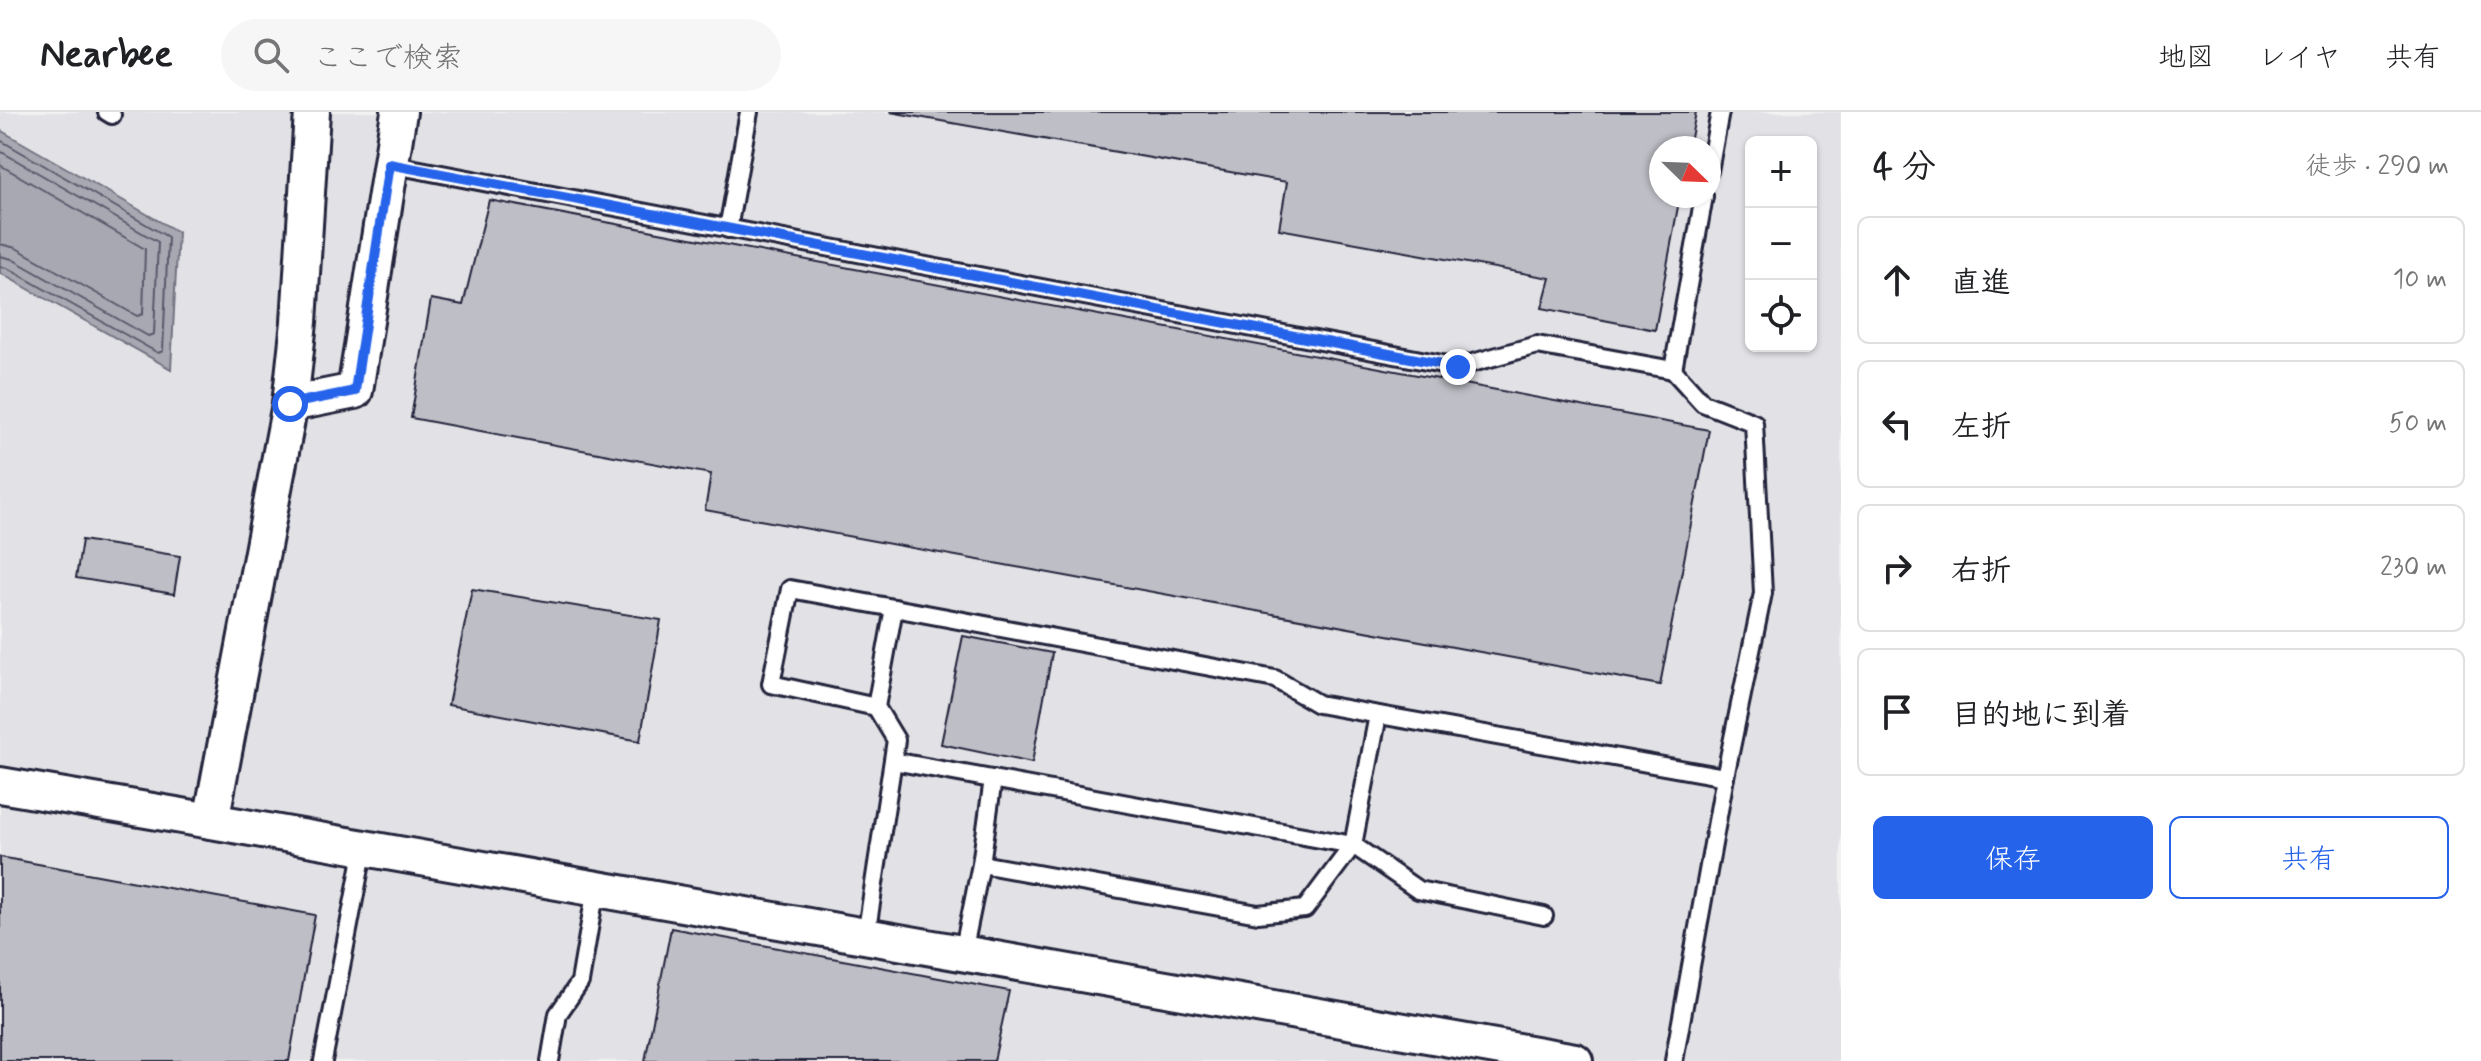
<!DOCTYPE html>
<html lang="ja">
<head>
<meta charset="utf-8">
<style>
  :root { --surface:#fff; --page:#f6f6f6; --text:#202124; --muted:#757577; --line:#e0e0e0; --accent:#2563eb }
  body { margin:0; font-family:Mynerve,"Klee One",sans-serif; background:var(--page); color:var(--text) }
  .controls { position:absolute; right:24px; top:24px; display:grid; overflow:hidden; border-radius:12px; box-shadow:0 2px 6px #0004 }
  .controls button { width:72px; height:72px; display:grid; place-items:center; padding:0; border:0; border-bottom:2px solid var(--line); background:var(--surface); color:var(--text); font:40px sans-serif }
  .compass { position:absolute; left:1649px; top:24px; width:72px; height:72px; border-radius:50%; background:var(--surface); box-shadow:0 2px 6px #0004; rotate:113deg }
  .stop { position:absolute; width:24px; height:24px; margin:-18px; border:6px solid #2563eb; border-radius:50%; background:#fff }
  .stop.end { background:#2563eb; border-color:#fff; box-shadow:0 2px 8px #0008 }
  .list { margin:0; padding:0; list-style:none }
  h2 { display:flex; justify-content:space-between; align-items:center; height:104px; margin:0; padding:0 32px; font-size:34px }
  h2 small { font-size:26px; font-weight:400; color:var(--muted) }
  .list li { display:grid; grid-template-columns:52px 1fr auto; gap:24px; align-items:center; box-sizing:border-box; height:128px; margin:0 16px 16px; padding:0 16px; border:2px solid var(--line); border-radius:12px }
  .list b { display:block; font-size:30px; white-space:nowrap }
  .list em { font-size:26px; font-style:normal; color:var(--muted) }
  .actions { display:flex; gap:16px; padding:24px 32px }
  .actions a { flex:1; padding:18px 0; border:2px solid var(--accent); border-radius:12px; text-align:center; font-size:28px; color:var(--accent) }
  .actions .main { background:var(--accent); color:#fff }
  .icon { flex:none; width:44px; height:44px; fill:none; stroke:currentColor; stroke-width:2; stroke-linecap:round; stroke-linejoin:round }
  .map { position:relative; flex:none; width:1841px; height:949px; overflow:hidden }
  header { display:flex; align-items:center; gap:48px; box-sizing:border-box; height:112px; padding:0 40px; background:var(--surface); border-bottom:2px solid var(--line) }
  header strong { font-size:38px }
  nav { display:flex; gap:44px; margin-inline-start:auto; font-size:28px }
  .search { width:560px; height:72px; background:var(--page); display:flex; align-items:center; gap:20px; box-sizing:border-box; padding:0 28px; border-radius:44px; color:var(--muted); font-size:30px }
  main { display:flex }
  aside { flex:1; background:var(--surface) }
  .map>svg:first-child { display:block }
  .built { fill:#e2e2e6; fill-rule:evenodd }
  .water { fill:#a8a8b2; stroke:#727282; stroke-width:2 }
  .lines { fill:none; stroke-linecap:round; stroke-linejoin:round }
  .shore { stroke:#58586b; stroke-width:2 }
  .building { fill:#bebec6; stroke:#22223b; stroke-width:2 }
  .service-casing { stroke:#22223b; stroke-width:22 }
  .minor-casing { stroke:#22223b; stroke-width:40 }
  .service { stroke:#fff; stroke-width:16 }
  .minor { stroke:#fff; stroke-width:34 }
  .route { stroke:#2563eb; stroke-width:10 }
</style>
</head>
<body>
<header>
<strong>Nearbee</strong>
<div class="search"><svg class="icon" aria-label="search" viewBox="0 0 24 24"><circle cx="10" cy="10" r="6"/><path d="M15 15l6 6"/></svg>ここで検索</div>
<nav><a>地図</a><a>レイヤ</a><a>共有</a></nav>
</header>
<main>
<div class="map">
<svg width="1841" height="949" viewBox="0 0 1841 949">
  <rect width="100%" height="100%" fill="#f2f2f3"/>
  <filter id="ink" filterUnits="userSpaceOnUse"><feTurbulence type="fractalNoise" baseFrequency=".0125" numOctaves="2"/><feDisplacementMap in="SourceGraphic" scale="16" xChannelSelector="R" yChannelSelector="G"/><feConvolveMatrix kernelMatrix="1 2 1 2 8 2 1 2 1" color-interpolation-filters="sRGB"/></filter>
  <g filter="url(#ink)">
    <path class="built" d="M0,0H1841V949H0ZM1751,30H1811V234H1751ZM1661,36H1709V84H1661Z"/>
    <path class="water" d="M0,18L178,120L171,257L0,161Z"/>
    <g class="lines">
      <g class="shore">
        <path d="M0,28L168,125L163,239L158,241L7,156L0,155"/>
        <path d="M0,39L158,130L154,222L148,224L12,147L0,144"/>
        <path d="M0,53L145,137L143,202L137,204L16,136L0,132"/>
      </g>
    </g>
    <g class="building">
      <path d="M890,0H1696L1689,36H1661V84H1680L1655,218L1542,196L1550,166L1279,117L1287,70Z"/>
      <path d="M489,88L1709,318L1660,573L705,398L711,362L411,306L431,187L463,193Z"/>
      <path d="M82,428L180,444L174,482L76,466Z"/>
      <path d="M472,477L661,508L640,629L448,593Z"/>
      <path d="M963,524L1052,541L1032,651L941,632Z"/>
      <path d="M0,745L315,803L289,949H0Z"/>
      <path d="M671,816L1009,879L994,949H645Z"/>
    </g>
    <g class="lines">
      <defs>
        <g id="service">
          <path d="M107,0L112,3"/>
          <path d="M389,52L1458,255L1537,233L1673,258L1704,84"/>
          <path d="M1709,59L1720,0"/>
          <path d="M728,117L749,0"/>
          <path d="M1673,258L1703,291L1754,311L1763,481L1725,665"/>
          <path d="M894,496L1275,567L1318,592L1725,665L1674,949"/>
          <path d="M1378,603L1353,733L1418,778L1544,804"/>
          <path d="M893,649L1353,733L1305,797L1258,802L981,752"/>
          <path d="M866,824L896,628L876,595L771,572L790,477L894,496L876,595"/>
          <path d="M963,841L981,752L993,667"/>
          <path d="M323,949L364,735"/>
          <path d="M550,949L558,902L580,870L596,776"/>
        </g>
        <g id="minor">
          <path d="M312,0L299,210L290,292L211,709L1575,949"/>
          <path d="M290,292L355,279L399,0"/>
          <path d="M0,673L211,709"/>
        </g>
      </defs>
      <use href="#service" class="service-casing"/>
      <use href="#minor" class="minor-casing"/>
      <use href="#service" class="service"/>
      <use href="#minor" class="minor"/>
    </g>
  </g>
  <g class="lines" filter="url(#ink)">
    <path class="route" d="M290,292L355,279L389,52L1458,255"/>
  </g>
</svg>
<div class="controls">
<button>+</button>
<button>−</button>
<button><svg class="icon" aria-label="locate" viewBox="0 0 24 24"><circle cx="12" cy="12" r="6"/><path d="M12 2v4M12 18v4M2 12h4M18 12h4"/></svg></button>
</div>
<svg class="compass" viewBox="-18 -18 36 36"><path d="M0-13l5 13h-10z" fill="#e53935"/><path d="M0 13l5-13h-10z" fill="#757577"/></svg>
<div class="stop" style="left:290px;top:292px"></div>
<div class="stop end" style="left:1458px;top:255px"></div>
</div>
<aside>
<h2>4 分<small>徒歩 · 290 m</small></h2>
<ul class="list">
<li><svg class="icon" aria-label="ahead" viewBox="0 0 24 24"><path d="M12 20V5M6 11l6-6 6 6"/></svg><div><b>直進</b></div><em>10 m</em></li>
<li><svg class="icon" aria-label="left" viewBox="0 0 24 24"><path d="M17 20v-9H6M10 6l-5 5 5 5"/></svg><div><b>左折</b></div><em>50 m</em></li>
<li><svg class="icon" aria-label="right" viewBox="0 0 24 24"><path d="M7 20v-9h11M14 6l5 5-5 5"/></svg><div><b>右折</b></div><em>230 m</em></li>
<li><svg class="icon" aria-label="arrive" viewBox="0 0 24 24"><path d="M6 21V4h12l-3 4 3 4H6"/></svg><div><b>目的地に到着</b></div></li>
</ul>
<div class="actions"><a class="main">保存</a><a>共有</a></div>
</aside>
</main>
</body>
</html>
